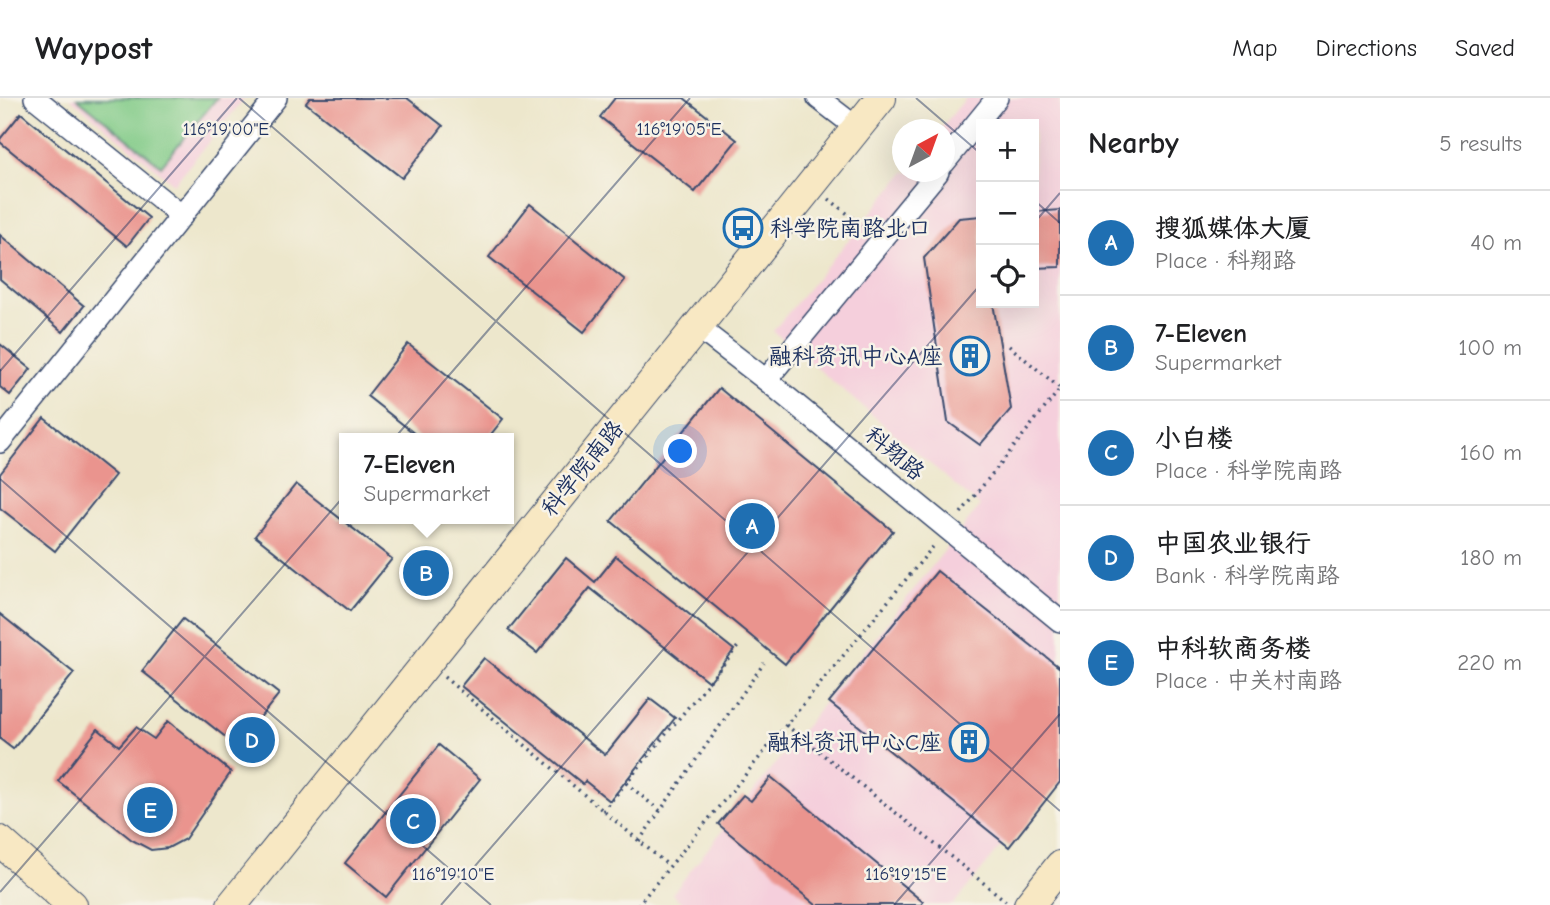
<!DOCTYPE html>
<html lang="en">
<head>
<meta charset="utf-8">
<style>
  :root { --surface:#fff; --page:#f6f6f6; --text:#202124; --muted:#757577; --line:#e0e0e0; --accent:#1f6fb2 }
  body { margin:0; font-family:"Comic Neue","LXGW WenKai TC",sans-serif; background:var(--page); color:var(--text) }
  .controls { position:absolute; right:21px; top:21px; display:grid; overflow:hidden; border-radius:0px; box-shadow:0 7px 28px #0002 }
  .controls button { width:63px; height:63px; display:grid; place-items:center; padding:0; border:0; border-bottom:2px solid var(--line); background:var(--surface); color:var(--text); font:35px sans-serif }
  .compass { position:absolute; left:892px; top:21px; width:63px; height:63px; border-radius:50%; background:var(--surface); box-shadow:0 7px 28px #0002; rotate:41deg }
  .you { position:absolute; left:681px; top:354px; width:24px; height:24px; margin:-18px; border:5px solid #fff; border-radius:50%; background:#1a73e8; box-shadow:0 0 0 10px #1a73e833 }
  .badge { display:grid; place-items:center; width:46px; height:46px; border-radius:50%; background:var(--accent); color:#fff; font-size:23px; font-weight:700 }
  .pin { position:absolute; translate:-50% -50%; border:4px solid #fff; box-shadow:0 2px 7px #0006 }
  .popup { position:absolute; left:339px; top:335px; width:175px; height:91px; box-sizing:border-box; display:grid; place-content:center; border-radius:0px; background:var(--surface); filter:drop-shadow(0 2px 5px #0005); font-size:23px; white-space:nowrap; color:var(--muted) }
  .popup b { font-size:26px; color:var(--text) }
  .popup::after { content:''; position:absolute; left:50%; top:100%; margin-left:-14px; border:14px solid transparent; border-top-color:var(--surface) }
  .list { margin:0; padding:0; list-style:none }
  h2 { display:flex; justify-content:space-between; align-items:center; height:91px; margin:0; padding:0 28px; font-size:30px }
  h2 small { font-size:23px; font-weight:400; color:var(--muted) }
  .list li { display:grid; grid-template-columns:46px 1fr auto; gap:21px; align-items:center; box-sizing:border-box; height:105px; padding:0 28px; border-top:2px solid var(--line) }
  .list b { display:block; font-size:26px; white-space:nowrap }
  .list p { margin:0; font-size:23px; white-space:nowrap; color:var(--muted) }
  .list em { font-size:23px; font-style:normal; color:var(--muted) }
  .icon { flex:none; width:38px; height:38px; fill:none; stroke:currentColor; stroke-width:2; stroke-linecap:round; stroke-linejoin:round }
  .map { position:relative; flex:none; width:1060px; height:807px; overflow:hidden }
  header { display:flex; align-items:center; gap:42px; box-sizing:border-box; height:98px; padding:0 35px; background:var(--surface); border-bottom:2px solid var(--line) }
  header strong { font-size:33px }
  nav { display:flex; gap:38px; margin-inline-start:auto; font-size:24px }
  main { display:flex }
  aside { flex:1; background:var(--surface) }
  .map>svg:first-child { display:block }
  .built { fill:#f5cfdc; fill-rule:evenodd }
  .green { fill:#82cb88; stroke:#4e7d73; stroke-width:2 }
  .building { fill:#ea948e }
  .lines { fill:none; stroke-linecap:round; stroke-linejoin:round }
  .street-casing { stroke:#3a4b6e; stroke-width:24 }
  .secondary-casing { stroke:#3a4b6e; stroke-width:32 }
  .path { stroke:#3a4b6e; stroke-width:3.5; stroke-dasharray:2 5; stroke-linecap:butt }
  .street { stroke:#fff; stroke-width:21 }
  .secondary { stroke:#f8e8c3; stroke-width:30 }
  .ticks { fill:none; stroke:#1b2f5e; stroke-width:2; stroke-opacity:0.45 }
  .labels { text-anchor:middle; stroke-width:5; stroke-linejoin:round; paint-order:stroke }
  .poi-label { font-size:23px; fill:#1b2f5e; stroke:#f7f3e8; text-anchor:end }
  .street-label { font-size:23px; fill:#1b2f5e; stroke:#f7f3e8 }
  .ticks-label { font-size:18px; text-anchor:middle; fill:#1b2f5e; stroke:#f7f3e8; stroke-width:5; stroke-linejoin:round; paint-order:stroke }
</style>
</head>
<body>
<header>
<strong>Waypost</strong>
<nav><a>Map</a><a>Directions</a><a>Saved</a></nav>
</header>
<main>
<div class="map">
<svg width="1060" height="807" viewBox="0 0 1060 807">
  <rect width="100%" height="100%" fill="#f7f3e8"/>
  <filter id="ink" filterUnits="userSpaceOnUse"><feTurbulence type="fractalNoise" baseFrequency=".0143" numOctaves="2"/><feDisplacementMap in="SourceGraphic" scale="14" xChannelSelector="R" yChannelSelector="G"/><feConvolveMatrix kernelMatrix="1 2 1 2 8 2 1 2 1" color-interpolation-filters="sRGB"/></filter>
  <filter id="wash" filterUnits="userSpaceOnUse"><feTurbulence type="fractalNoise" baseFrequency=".00686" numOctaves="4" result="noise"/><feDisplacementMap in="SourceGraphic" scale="28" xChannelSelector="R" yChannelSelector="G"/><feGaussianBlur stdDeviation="1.57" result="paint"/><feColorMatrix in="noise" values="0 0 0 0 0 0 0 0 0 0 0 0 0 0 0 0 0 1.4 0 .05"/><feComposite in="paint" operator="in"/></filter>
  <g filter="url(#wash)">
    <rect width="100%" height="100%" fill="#ede7cc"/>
    <g class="built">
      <path d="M70,0H245L174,86Z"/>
      <path d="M966,0H1060V677L953,807H685L672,796L980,408L773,233L905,74H944V32L940,31ZM981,26H1034V205H981Z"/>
    </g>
    <path class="green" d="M77,0H217L161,68Z"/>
    <g id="blocks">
      <g class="building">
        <path d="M310,0H407L443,28L402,80L306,5Z"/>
        <path d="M615,0H684L737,42L695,94L600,19Z"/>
        <path d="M21,15L149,120L127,148L0,44V41Z"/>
        <path d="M530,106L625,182L584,234L489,159Z"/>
        <path d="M1060,112V169L1034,170V114Z"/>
        <path d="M981,118V205H993L1011,311L980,347L948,324L924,160L959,120Z"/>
        <path d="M0,137L84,208L63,234L0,181Z"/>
        <path d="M0,246L31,271L10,297L0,289Z"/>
        <path d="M408,246L503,321L488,340H420L367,298Z"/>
        <path d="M719,290L893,433L785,566L611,423Z"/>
        <path d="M44,320L115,377L55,453L0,410V376Z"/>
        <path d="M296,386L392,461L350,513L255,438Z"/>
        <path d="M616,458L734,552L709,584L590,490L537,555L508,532L566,460L595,484Z"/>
        <path d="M937,473L1060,570V684L1009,749L829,604Z"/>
        <path d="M0,516L74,575L13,651L0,641Z"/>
        <path d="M183,521L279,596L237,648L142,573Z"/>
        <path d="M484,560L605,657L650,601L675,620L610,703L585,683L583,686L461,588Z"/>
        <path d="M168,623L231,674L185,741L168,750L151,752L132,742L58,683L98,631L119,648L136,629L154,641Z"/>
        <path d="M439,647L480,681L386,799L345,765Z"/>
        <path d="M771,679L923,804L921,807H816L718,726L743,697L751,703Z"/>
      </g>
    </g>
  </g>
  <g filter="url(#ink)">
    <use href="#blocks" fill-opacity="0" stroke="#3a4b6e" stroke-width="2"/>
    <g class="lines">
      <defs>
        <g id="street">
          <path d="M35,0L182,118"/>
          <path d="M818,0L857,30"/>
          <path d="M944,65L997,0"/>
          <path d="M696,228L766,282L1060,523"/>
          <path d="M766,282L938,74"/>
          <path d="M0,344L276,0"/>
        </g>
        <g id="secondary">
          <path d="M0,743L72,807"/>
          <path d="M232,807L881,0"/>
          <path d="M1029,807L1060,768"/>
        </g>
      </defs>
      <use href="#street" class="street-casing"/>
      <use href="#secondary" class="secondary-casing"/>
      <g class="path">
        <path d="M829,101L867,131"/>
        <path d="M1009,248L1060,290"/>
        <path d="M961,415L1060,291"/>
        <path d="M444,579L669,768"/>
        <path d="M786,627L1006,803"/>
        <path d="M626,685L660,713"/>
        <path d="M603,713L740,546"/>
        <path d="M639,743L764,565"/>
        <path d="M638,807L936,445"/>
      </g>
      <use href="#street" class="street"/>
      <use href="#secondary" class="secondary"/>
    </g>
  </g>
  <path class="ticks" d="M239,0L1060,713M916,0L981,56M1034,102L1060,125M1034,125L1060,95M0,273L237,0M0,381L491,807M0,794L690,0M441,807L981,186M894,807L1060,616"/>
  <defs>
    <symbol id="bus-ring" viewBox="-11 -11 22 22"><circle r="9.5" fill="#f7f3e8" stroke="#1f6fb2" stroke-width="1.5"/><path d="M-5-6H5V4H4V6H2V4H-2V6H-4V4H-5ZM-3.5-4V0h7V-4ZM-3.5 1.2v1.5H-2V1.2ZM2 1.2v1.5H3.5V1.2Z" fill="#1f6fb2"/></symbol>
    <symbol id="building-ring" viewBox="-11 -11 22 22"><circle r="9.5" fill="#f7f3e8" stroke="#1f6fb2" stroke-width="1.5"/><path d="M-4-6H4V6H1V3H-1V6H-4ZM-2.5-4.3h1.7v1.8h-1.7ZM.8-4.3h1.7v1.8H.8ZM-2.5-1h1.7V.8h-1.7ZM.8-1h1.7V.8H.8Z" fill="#1f6fb2"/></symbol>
  </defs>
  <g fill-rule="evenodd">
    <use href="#bus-ring" x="721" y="108" width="44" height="44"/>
    <use href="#building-ring" x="948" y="236" width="44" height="44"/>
    <use href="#building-ring" x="947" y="622" width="44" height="44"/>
  </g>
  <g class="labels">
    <g class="poi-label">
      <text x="770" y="138" text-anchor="start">科学院南路北口</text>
      <text x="943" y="266">融科资讯中心A座</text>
      <text x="942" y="652">融科资讯中心C座</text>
    </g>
    <g class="street-label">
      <text transform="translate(895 355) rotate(40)" y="8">科翔路</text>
      <text transform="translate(582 370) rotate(-51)" y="8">科学院南路</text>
    </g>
  </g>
  <g class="ticks-label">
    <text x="226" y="37">116°19'00"E</text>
    <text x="679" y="37">116°19'05"E</text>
    <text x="453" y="782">116°19'10"E</text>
    <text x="906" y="782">116°19'15"E</text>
  </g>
</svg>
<div class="controls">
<button>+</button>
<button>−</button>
<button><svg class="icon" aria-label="locate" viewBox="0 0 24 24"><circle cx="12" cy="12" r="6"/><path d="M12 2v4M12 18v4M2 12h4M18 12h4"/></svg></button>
</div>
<svg class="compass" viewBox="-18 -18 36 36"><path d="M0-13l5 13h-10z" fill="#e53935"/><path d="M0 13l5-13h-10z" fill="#757577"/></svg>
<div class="you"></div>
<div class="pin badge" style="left:752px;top:428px">A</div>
<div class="pin badge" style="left:426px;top:475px">B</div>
<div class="popup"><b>7-Eleven</b>Supermarket</div>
<div class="pin badge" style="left:413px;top:723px">C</div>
<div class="pin badge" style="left:252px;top:642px">D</div>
<div class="pin badge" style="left:150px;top:712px">E</div>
</div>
<aside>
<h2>Nearby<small>5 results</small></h2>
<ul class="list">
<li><span class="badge">A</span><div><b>搜狐媒体大厦</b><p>Place · 科翔路</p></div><em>40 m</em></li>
<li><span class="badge">B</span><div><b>7-Eleven</b><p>Supermarket</p></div><em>100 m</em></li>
<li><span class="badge">C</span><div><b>小白楼</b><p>Place · 科学院南路</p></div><em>160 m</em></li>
<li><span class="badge">D</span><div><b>中国农业银行</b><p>Bank · 科学院南路</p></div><em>180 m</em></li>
<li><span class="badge">E</span><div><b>中科软商务楼</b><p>Place · 中关村南路</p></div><em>220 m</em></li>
</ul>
</aside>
</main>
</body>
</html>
